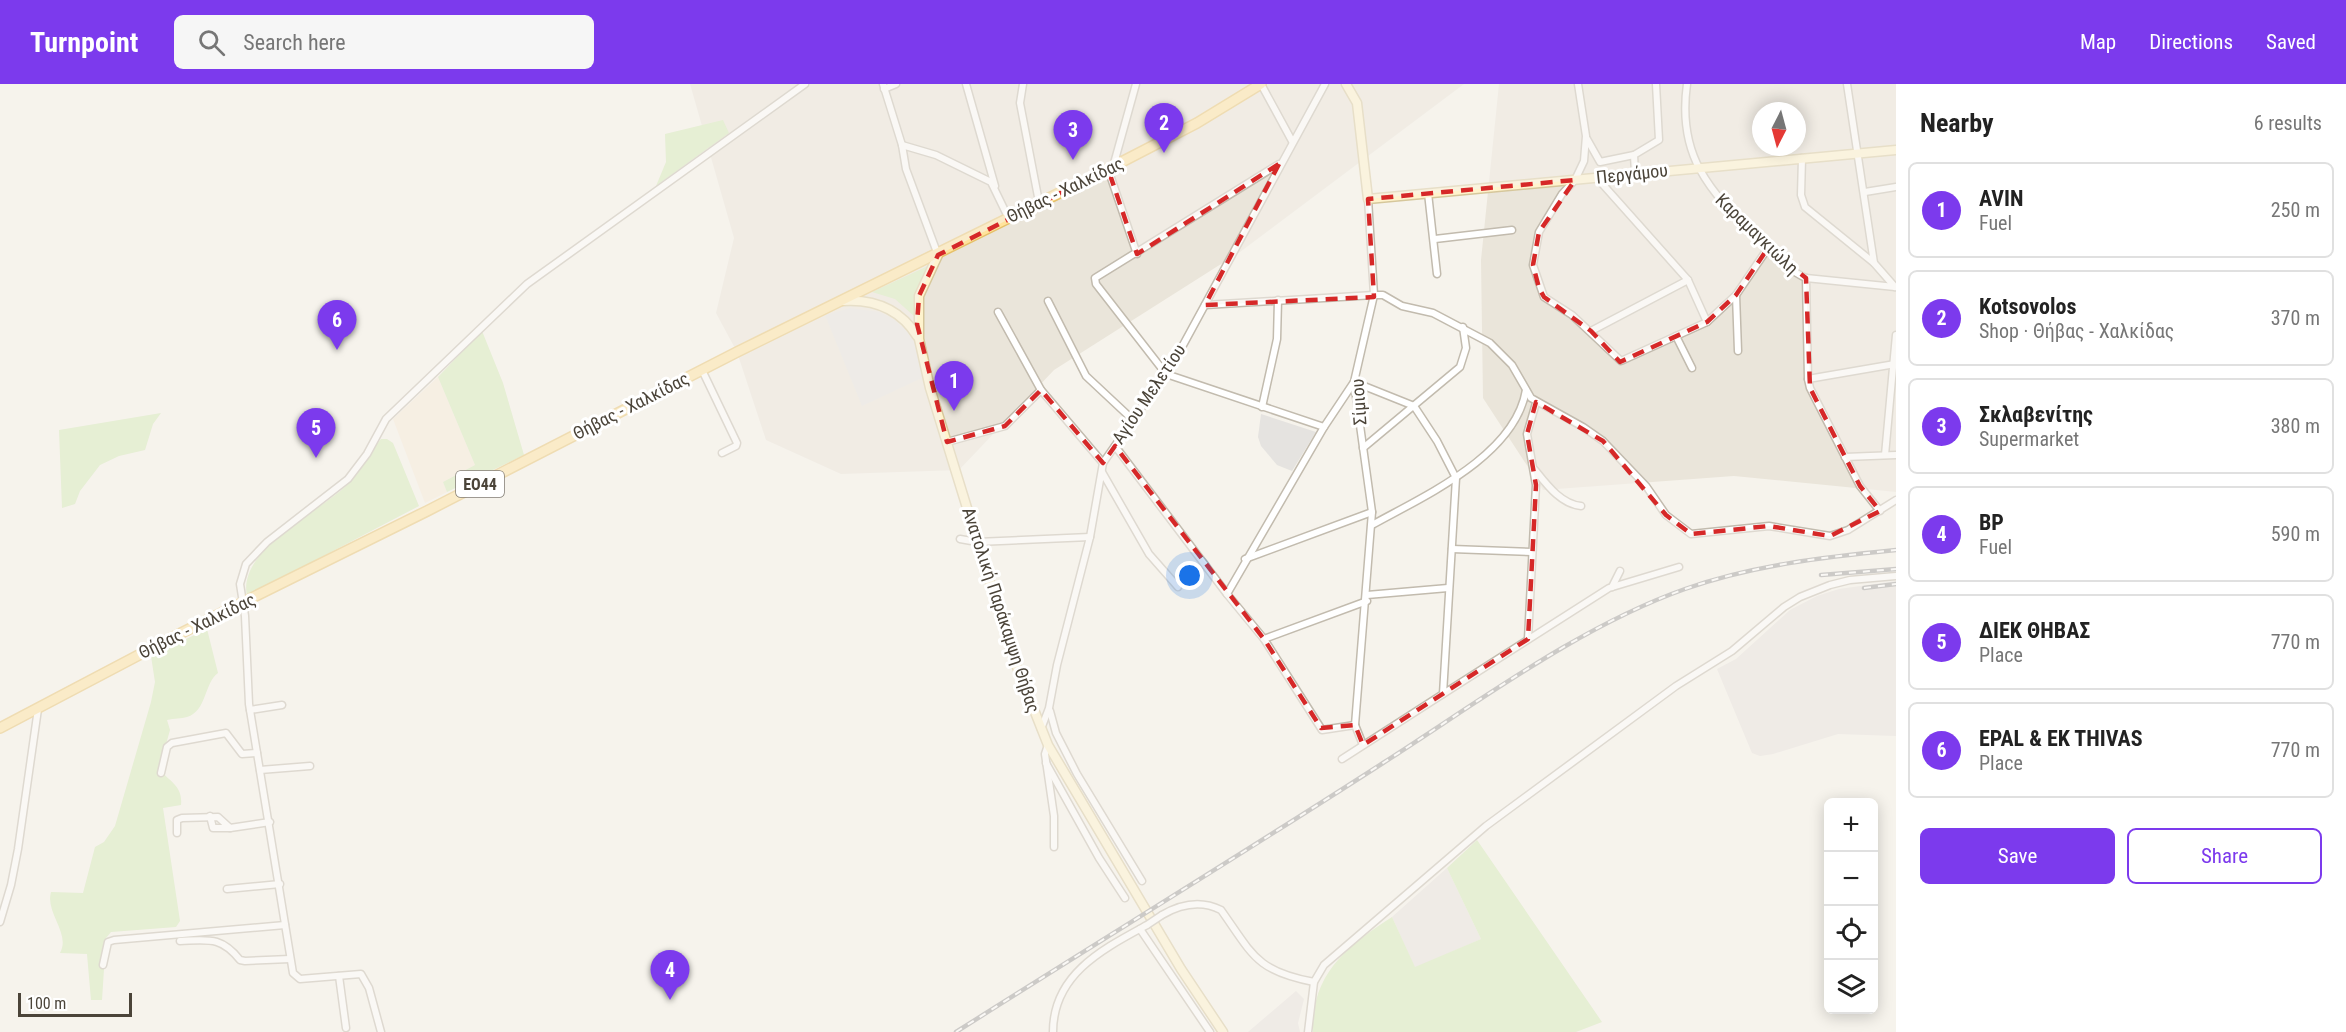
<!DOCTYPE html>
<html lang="en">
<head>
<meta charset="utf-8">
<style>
  :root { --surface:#fff; --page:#f6f6f6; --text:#222; --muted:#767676; --line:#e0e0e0; --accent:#7c3aed }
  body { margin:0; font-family:"Roboto Condensed",sans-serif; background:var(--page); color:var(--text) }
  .controls { position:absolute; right:18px; bottom:18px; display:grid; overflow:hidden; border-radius:9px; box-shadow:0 3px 15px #0003 }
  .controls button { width:54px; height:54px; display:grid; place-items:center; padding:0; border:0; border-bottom:2px solid var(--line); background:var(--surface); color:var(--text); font:30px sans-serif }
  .compass { position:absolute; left:1752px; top:18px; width:54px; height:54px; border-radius:50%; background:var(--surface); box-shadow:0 3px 15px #0003; rotate:186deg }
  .scale { position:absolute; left:18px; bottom:15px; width:114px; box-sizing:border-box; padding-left:6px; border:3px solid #4b4439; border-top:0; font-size:16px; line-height:21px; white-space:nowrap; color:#4b4439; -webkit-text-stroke:4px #fff; paint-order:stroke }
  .you { position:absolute; left:1190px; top:492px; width:21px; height:21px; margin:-15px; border:4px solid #fff; border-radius:50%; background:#1a73e8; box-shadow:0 0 0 9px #1a73e833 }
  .badge { display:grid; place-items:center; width:39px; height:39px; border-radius:50%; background:var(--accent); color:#fff; font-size:20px; font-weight:700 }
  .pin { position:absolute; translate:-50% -50px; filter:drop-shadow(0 2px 3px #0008) }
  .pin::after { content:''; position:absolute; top:32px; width:21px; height:18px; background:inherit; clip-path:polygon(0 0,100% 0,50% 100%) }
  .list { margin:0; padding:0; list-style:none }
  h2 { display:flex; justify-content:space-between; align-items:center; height:78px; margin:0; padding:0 24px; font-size:26px }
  h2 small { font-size:20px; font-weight:400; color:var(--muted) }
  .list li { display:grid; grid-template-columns:39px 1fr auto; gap:18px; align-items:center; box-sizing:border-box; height:96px; margin:0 12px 12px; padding:0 12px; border:2px solid var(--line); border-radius:9px }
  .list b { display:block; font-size:22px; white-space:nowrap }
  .list p { margin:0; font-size:20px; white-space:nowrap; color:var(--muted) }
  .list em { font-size:20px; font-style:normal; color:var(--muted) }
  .actions { display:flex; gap:12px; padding:18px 24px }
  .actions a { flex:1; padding:14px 0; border:2px solid var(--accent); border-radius:9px; text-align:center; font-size:21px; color:var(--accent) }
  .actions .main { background:var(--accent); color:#fff }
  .icon { flex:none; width:33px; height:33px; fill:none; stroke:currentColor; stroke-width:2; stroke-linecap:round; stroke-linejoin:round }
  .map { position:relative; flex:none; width:1896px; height:948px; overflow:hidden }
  header { display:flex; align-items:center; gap:36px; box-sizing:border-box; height:84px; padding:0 30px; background:var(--accent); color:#fff }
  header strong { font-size:28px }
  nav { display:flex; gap:33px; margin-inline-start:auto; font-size:21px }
  .search { width:420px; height:54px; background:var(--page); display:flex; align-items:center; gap:15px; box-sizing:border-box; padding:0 21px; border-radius:9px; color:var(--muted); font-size:22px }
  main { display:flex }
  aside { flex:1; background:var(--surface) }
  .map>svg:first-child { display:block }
  .residential { fill:#eae5da; fill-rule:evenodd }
  .commercial { fill:#f7ead8 }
  .industrial { fill:#e6e2dd }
  .green { fill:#d2eab5 }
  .parking { fill:#e5e3e0 }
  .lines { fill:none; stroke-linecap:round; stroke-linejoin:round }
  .street-casing { stroke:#c2bbae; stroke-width:9 }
  .secondary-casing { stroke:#d6c79b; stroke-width:11 }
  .primary-casing { stroke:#e6c16a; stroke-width:12 }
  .street { stroke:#fff; stroke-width:6 }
  .secondary { stroke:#fff3cd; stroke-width:8 }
  .primary { stroke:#ffe39c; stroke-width:9 }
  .rail-casing { stroke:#9a9a9a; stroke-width:4.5 }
  .rail { stroke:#fff; stroke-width:2; stroke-dasharray:7; stroke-linecap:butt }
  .street-bridge-casing { stroke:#c2bbae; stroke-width:9; stroke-linecap:butt }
  .street-bridge { stroke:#fff; stroke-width:6 }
  .marked { fill:none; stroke:#d62828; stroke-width:4.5; stroke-dasharray:12 8; stroke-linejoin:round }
  .labels { text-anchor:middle; stroke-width:6; stroke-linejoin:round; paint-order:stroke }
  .shield { fill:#fff; stroke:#817c74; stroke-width:1.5 }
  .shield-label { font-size:16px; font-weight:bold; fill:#4b4439 }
  .street-label { font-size:18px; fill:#4b4439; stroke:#fff }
</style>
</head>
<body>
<header>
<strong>Turnpoint</strong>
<div class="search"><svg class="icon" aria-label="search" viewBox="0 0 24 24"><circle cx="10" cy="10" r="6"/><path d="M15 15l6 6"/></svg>Search here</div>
<nav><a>Map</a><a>Directions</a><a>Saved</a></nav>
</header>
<main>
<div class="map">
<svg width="1896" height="948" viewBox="0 0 1896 948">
  <rect width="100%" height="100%" fill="#f6f3ec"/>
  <g class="residential">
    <path d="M690,0H1464L1240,168L1054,286L959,386L841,390L766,356L737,268L716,229L734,154Z"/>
    <path d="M1499,0H1896V408L1734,392L1543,406L1483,314L1481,176ZM1761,27H1797V63H1761Z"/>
  </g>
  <path class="commercial" d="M438,293L475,381L443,398L447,408L425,419L393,335Z"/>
  <g class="industrial">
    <path d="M1896,497V652L1838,650L1773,670L1760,672L1752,669L1717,585L1736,575L1790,526L1817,512L1839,505Z"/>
    <path d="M1447,784L1481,855L1415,884L1392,833Z"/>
    <path d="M1296,907L1304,915L1298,939L1300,948H1248Z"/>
  </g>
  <g class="green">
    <path d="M723,36L729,49L656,102L666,78L665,50Z"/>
    <path d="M928,182L917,205L914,232L895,215L872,208Z"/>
    <path d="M482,247L503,299L524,371L447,408L443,398L475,381L438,293Z"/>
    <path d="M161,329L153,340L145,366L119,372L100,381L80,407L75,420L62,424L59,346Z"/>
    <path d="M381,355H387L393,359L419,422L247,512C237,465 319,429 348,400C362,387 369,369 381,355Z"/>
    <path d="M207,545L218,589C204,599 207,627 187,633C181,635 174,634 167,636L170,646L159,685C170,698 183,702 181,721L163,724L180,837L176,843L111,848L106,854L102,916H91L87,870L60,869C71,849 45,829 51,808L83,809L95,763L104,758L115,742L151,618L155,598L151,572Z"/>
    <path d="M1477,756L1602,938L1576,948H1313C1311,890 1347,862 1392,833L1415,883L1481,855L1447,784Z"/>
  </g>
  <g class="parking">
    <path d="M850,224L879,228L893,235L908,248L917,263L926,292L862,322L825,231Z"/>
    <path d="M1261,330L1316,348L1292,387L1277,381L1261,362L1258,353Z"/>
  </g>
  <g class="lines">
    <defs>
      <g id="street">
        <path d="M883,0L902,61L906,85L938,171"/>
        <path d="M966,0L995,102"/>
        <path d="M1023,0L1020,19L1039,118"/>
        <path d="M1261,0L1292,57"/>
        <path d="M1578,0L1586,52L1584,77L1575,96L1562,110L1539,148L1533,181L1544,213L1572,231L1621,277L1707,238L1736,211L1768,164"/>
        <path d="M1687,0C1677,72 1709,106 1756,153C1771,167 1787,186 1806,194L1808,295L1810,304L1860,402L1880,427"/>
        <path d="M1847,0L1874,179L1895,203"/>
        <path d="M884,5L896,0"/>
        <path d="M1587,55L1600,78L1634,71"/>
        <path d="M902,61L936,71L991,98L1008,133"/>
        <path d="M1802,74L1801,111L1805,123L1874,179"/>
        <path d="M1279,80L1095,194L1096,200L1166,290L1324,343"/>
        <path d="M1113,83L1136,0"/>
        <path d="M1108,85L1137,170"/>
        <path d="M1635,89L1634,71L1659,56L1656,0"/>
        <path d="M1597,94L1688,196L1707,238"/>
        <path d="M1865,108L1896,103"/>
        <path d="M1428,109L1437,190"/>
        <path d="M1435,155L1512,146"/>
        <path d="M1806,194L1895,203"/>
        <path d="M1736,211L1738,267"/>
        <path d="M1048,217L1086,292L1132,335"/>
        <path d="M1205,221L1374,211H1383L1402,222L1433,229L1490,259L1512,281L1531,314L1583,343L1603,357L1646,402L1666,431L1691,450L1769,442L1830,452L1848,446L1896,416"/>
        <path d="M998,228L1041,306L1103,379"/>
        <path d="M1591,247L1688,196"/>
        <path d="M1676,252L1692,284"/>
        <path d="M702,286L737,359L736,362L722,369"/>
        <path d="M1808,295L1895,280"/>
        <path d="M1262,323L1277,255L1278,216"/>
        <path d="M947,358L1005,342L1041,306"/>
        <path d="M1115,362L1227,510"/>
        <path d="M1363,364L1460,283L1466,264L1463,243"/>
        <path d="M1885,371L1896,251"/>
        <path d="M1845,373L1896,371"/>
        <path d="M1535,386C1547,401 1561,420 1581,422"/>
        <path d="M1102,388L1149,470L1178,503"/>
        <path d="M1372,441C1424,412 1515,372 1526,306"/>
        <path d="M960,455L977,458L1090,453"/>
        <path d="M1452,465L1532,468"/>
        <path d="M1245,475L1372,428"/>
        <path d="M1612,503L1620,487"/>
        <path d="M1367,511L1448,504"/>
        <path d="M1264,555L1367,517"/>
        <path d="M1528,555L1536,401L1527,350L1536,319"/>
        <path d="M1443,610L1609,504L1679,483"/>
        <path d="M250,626L282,621"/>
        <path d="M1050,627L1056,649L1077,690L1142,797"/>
        <path d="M1355,641L1372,428L1354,298L1374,211L1368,115"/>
        <path d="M1355,641L1363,661"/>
        <path d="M1041,645L1049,624L1057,581L1090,453L1103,379L1176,274L1325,0"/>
        <path d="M1048,661L1045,670L1054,732V763"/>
        <path d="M1342,675L1443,610L1456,394L1437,357L1414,322L1354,298L1324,343L1227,510L1264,555L1322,646L1355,641"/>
        <path d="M1046,679L1099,774L1125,814"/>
        <path d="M260,686L310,682"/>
        <path d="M161,689L167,663L172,659L226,649L242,670L257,669"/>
        <path d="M210,732L213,744H230"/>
        <path d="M177,749V736L182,734L218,733L230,744L270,738"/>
        <path d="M227,805L280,800"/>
        <path d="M1162,831C1181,820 1201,816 1221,826C1253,871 1256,887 1314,898"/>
        <path d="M0,838L11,801L18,765L38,625"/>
        <path d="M1140,845L1210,948"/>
        <path d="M180,857C208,856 221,852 240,876L245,877L290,875"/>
        <path d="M103,881L108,858L114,856L285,841"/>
        <path d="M339,892L346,944"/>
        <path d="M381,948L369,904L361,890L300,895L293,889L249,620L245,532L240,500L246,480L267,458L348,395L367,370L386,335L527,200L805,0"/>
        <path d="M1053,948C1053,890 1103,865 1147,841"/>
        <path d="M1308,948L1314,898L1324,881L1486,742L1676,602L1732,567L1784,523L1800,513L1830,501L1850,496L1896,492"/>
      </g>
      <g id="secondary">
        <path d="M1346,0L1357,19L1368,115L1896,66"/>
        <path d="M938,171L919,212V255L930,304L1013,573L1048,661L1181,885L1223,948"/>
        <path d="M843,217C874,215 900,225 917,252"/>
      </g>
      <path id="primary" d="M0,644L173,553L427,427L737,268L1108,85L1197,39L1261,0"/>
    </defs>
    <use href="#street" class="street-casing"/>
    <use href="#secondary" class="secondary-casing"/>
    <use href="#primary" class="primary-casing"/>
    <use href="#street" class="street"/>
    <use href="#secondary" class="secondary"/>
    <use href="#primary" class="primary"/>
    <defs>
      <g id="rail">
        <path d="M1821,491L1896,485"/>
        <path d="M1864,504L1896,500"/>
        <path d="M956,948C1098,858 1242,770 1383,679C1477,619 1580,542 1685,505C1753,481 1825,473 1896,466"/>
      </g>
    </defs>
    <use href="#rail" class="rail-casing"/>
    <use href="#rail" class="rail"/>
    <defs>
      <path id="street-bridge" d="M1147,841L1162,831"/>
    </defs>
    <use href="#street-bridge" class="street-bridge-casing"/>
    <use href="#street-bridge" class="street-bridge"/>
  </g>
  <path d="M0 0H1896V948H0ZM1279,80L1205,221L1374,213L1368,115L1575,96L1539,148L1533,181L1539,204L1544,213L1591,247L1620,278L1707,238L1736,211L1768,164L1806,194L1810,304L1860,402L1880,427L1830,452L1769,442L1691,450L1666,431L1603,357L1536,318L1527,350L1536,401L1528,555L1363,661L1355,641L1321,644L1264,555L1115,362L1103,379L1041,306L1005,342L947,358L917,240L919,212L938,171L1108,85L1137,170Z" fill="#f6f3ec" fill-opacity=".55" fill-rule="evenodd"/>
  <path class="marked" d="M1279,80L1205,221L1374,213L1368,115L1575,96L1539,148L1533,181L1539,204L1544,213L1591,247L1620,278L1707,238L1736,211L1768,164L1806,194L1810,304L1860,402L1880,427L1830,452L1769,442L1691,450L1666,431L1603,357L1536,318L1527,350L1536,401L1528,555L1363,661L1355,641L1321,644L1264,555L1115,362L1103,379L1041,306L1005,342L947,358L917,240L919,212L938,171L1108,85L1137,170Z"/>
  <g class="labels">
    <rect class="shield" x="456" y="387" width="48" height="26" rx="4.5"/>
    <g class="shield-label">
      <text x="480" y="406">ΕΟ44</text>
    </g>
    <g class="street-label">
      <text transform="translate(1632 90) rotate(-6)" y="6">Περγάμου</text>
      <text transform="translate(1065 106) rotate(-26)" y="6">Θήβας - Χαλκίδας</text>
      <text transform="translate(1757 150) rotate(44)" y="6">Καραμαγκιώλη</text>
      <text transform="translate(1149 310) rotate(-56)" y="6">Αγίου Μελετίου</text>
      <text transform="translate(1359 318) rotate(-94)" y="6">Σίμιου</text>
      <text transform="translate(631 322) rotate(-27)" y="6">Θήβας - Χαλκίδας</text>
      <text transform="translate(1001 526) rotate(72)" y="6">Ανατολική Παράκαμψη Θήβας</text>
      <text transform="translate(197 542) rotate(-26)" y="6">Θήβας - Χαλκίδας</text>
    </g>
  </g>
</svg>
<div class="controls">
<button>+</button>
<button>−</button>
<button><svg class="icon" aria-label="locate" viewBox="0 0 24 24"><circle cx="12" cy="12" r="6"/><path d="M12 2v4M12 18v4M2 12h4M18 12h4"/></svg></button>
<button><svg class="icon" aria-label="layers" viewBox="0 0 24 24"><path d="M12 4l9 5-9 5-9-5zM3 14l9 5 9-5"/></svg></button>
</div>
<svg class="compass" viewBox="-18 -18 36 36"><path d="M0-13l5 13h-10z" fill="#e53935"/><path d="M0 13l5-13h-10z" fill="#767676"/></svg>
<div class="scale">100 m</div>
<div class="you"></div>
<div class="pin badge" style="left:954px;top:327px">1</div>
<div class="pin badge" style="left:1164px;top:69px">2</div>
<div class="pin badge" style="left:1073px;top:76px">3</div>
<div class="pin badge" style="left:670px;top:916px">4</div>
<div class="pin badge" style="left:316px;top:374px">5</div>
<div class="pin badge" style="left:337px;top:266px">6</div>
</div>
<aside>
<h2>Nearby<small>6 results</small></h2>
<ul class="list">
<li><span class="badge">1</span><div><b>AVIN</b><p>Fuel</p></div><em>250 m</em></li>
<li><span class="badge">2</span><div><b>Kotsovolos</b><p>Shop · Θήβας - Χαλκίδας</p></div><em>370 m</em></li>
<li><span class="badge">3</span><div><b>Σκλαβενίτης</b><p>Supermarket</p></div><em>380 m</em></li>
<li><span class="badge">4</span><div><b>BP</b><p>Fuel</p></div><em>590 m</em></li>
<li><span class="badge">5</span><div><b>ΔΙΕΚ ΘΗΒΑΣ</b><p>Place</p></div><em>770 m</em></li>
<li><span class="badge">6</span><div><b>EPAL &amp; EK THIVAS</b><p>Place</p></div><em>770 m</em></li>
</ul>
<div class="actions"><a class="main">Save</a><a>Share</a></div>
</aside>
</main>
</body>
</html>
